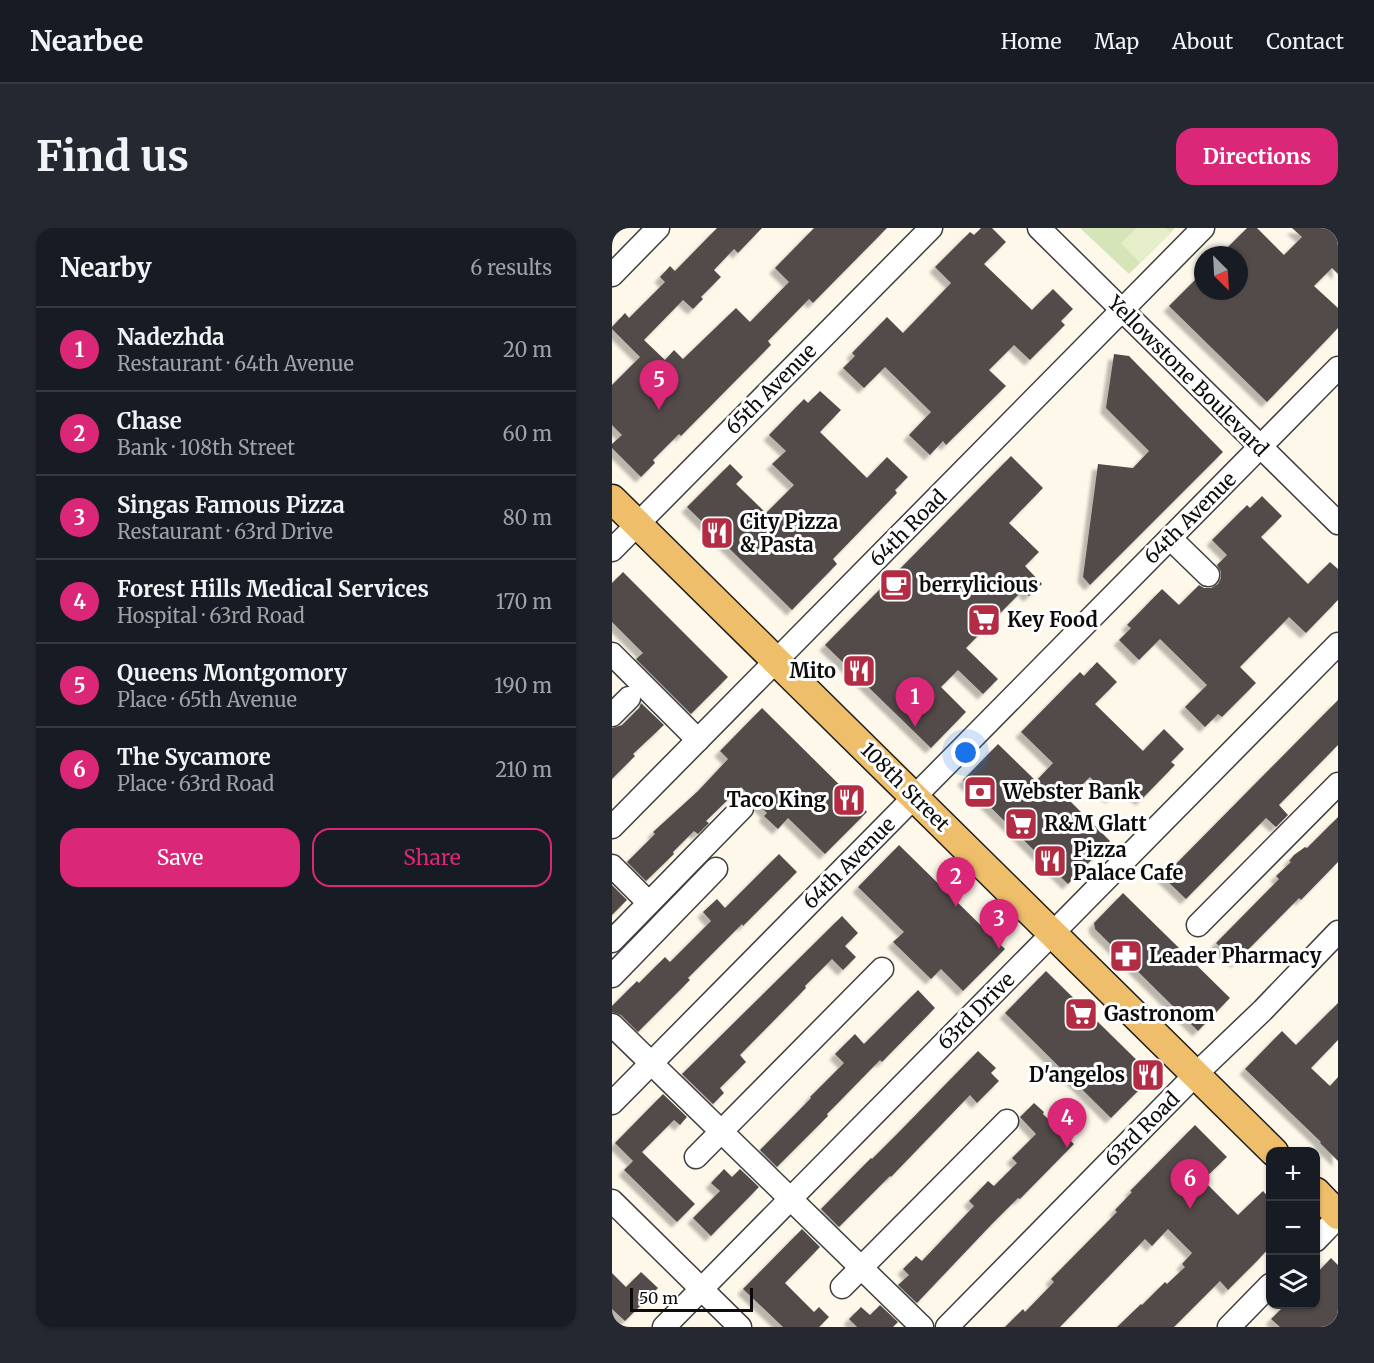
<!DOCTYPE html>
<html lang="en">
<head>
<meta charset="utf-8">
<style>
  :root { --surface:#171b24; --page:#242831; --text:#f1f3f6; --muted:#9ea1a6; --line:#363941; --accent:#db2777 }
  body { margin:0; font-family:Merriweather,serif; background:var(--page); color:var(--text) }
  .controls { position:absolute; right:18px; bottom:18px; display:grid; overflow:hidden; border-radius:12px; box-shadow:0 2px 4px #0004 }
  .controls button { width:54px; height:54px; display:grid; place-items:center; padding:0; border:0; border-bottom:2px solid var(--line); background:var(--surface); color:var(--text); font:30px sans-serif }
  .compass { position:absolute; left:582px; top:18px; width:54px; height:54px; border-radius:50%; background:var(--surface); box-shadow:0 2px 4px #0004; rotate:156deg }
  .scale { position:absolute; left:18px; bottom:15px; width:123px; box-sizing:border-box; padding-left:6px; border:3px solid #0c0c0c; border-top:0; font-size:16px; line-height:21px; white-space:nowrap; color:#0c0c0c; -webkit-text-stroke:4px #fff; paint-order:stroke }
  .you { position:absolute; left:354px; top:525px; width:21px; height:21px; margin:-15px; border:4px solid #fff; border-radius:50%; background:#1a73e8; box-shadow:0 0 0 9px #1a73e833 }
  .badge { display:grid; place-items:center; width:39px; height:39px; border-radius:50%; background:var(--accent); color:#fff; font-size:20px; font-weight:700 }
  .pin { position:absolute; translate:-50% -50px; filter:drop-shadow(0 2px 3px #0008) }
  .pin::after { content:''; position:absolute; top:32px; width:21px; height:18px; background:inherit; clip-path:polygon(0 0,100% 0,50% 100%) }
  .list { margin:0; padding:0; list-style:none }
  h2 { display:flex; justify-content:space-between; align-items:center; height:78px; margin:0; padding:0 24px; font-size:26px }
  h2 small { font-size:20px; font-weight:400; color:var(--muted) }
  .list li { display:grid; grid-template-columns:39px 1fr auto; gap:18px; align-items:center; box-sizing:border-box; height:84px; padding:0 24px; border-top:2px solid var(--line) }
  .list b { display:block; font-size:22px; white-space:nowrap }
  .list p { margin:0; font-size:20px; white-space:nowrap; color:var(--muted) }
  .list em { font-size:20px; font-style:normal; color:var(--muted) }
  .actions { display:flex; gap:12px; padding:18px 24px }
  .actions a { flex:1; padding:14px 0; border:2px solid var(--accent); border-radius:18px; text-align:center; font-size:21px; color:var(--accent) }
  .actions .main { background:var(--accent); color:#fff }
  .icon { flex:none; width:33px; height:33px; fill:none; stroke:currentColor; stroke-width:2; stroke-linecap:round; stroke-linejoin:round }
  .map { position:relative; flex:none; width:726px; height:1099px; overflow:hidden; border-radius:18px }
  header { display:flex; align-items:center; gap:36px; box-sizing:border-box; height:84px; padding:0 30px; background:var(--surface); border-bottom:2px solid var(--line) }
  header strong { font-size:28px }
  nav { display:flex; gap:33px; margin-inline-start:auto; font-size:21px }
  .intro { display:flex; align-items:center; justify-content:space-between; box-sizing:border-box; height:144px; padding:0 36px }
  h1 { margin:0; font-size:42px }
  .button { padding:15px 27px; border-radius:18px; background:var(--accent); color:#fff; font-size:21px; font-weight:700 }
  main { display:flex; gap:36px; padding:0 36px }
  aside { flex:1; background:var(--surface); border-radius:18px; box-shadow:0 2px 4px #0004 }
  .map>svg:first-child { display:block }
  .green { fill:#d5e5b8 }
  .pitch { fill:#e5edc9 }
  .building { fill:#534c49; filter:url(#shadow) }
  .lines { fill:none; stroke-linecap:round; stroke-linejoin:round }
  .minor-casing { stroke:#3f3f3f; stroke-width:25 }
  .major-casing { stroke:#1d1d1d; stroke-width:31 }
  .minor { stroke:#fff; stroke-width:22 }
  .major { stroke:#efbe6a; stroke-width:28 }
  .labels { text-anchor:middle; stroke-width:6; stroke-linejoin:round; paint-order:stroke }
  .street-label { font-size:20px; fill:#0c0c0c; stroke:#fff }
  .poi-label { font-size:20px; font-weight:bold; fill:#0c0c0c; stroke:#fff; text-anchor:start }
</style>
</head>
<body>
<header>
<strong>Nearbee</strong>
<nav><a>Home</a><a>Map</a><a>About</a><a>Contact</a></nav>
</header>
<div class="intro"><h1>Find us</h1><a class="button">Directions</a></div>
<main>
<aside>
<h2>Nearby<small>6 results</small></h2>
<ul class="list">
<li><span class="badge">1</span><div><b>Nadezhda</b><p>Restaurant · 64th Avenue</p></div><em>20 m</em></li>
<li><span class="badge">2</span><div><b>Chase</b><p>Bank · 108th Street</p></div><em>60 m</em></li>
<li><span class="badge">3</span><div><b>Singas Famous Pizza</b><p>Restaurant · 63rd Drive</p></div><em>80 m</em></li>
<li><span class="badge">4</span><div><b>Forest Hills Medical Services</b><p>Hospital · 63rd Road</p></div><em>170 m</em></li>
<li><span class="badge">5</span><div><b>Queens Montgomory</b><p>Place · 65th Avenue</p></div><em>190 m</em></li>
<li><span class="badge">6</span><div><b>The Sycamore</b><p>Place · 63rd Road</p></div><em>210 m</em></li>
</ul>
<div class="actions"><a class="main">Save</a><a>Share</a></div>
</aside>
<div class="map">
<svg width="726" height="1099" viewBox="0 0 726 1099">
  <defs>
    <filter id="shadow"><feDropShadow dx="-5.5" dy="5.5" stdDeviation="1.5" flood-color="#0004"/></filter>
  </defs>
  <rect width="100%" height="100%" fill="#fef8eb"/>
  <path class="green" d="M468,0H563L517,46Z"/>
  <path class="pitch" d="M525,0H554L559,5L528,35L509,15Z"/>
  <g class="building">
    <path d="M105,0H150L126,25L122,21L102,42L109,49L89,69L91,71L81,81L71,72L32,112L53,132L62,122L71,131L124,80L138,94L177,54L163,40L202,0H275L201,75L197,71L156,113L159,117L69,208L67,206L41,232L43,235L29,249L0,220V216L10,207L0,197V157L28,129L0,101V99L13,85L17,90L53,54L48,49L58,38L63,43Z"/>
    <path d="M369,0H380L394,14L372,36L420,82L441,61L461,81L449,93L453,97L418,132L402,117L377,142L394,158L334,217L331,213L318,227L297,207L319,184L273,139L252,160L231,140L243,128L240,125L275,89L291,105L339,55L323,39L358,4L362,7Z"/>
    <path d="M635,0H645L672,27L690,9L680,0H726V46L720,40L702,58L726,80V100L655,174L557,78L591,44V63H627V27H608Z"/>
    <path d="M502,126L517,128L611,224L478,357L471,349L486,236L521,240L537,223L494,180Z"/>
    <path d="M208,163L229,182L208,204L255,250L275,229L296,249L283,262L285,265L221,331L225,336L180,382L75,279L118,236L131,249L124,256L154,285L182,257L160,236L174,223L157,207L192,171L196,175Z"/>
    <path d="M399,228L431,260L397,295L427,324L413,338L430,356L417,368L411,362L354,420L386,451L371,466L346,442L329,459L354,484L319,520L213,417Z"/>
    <path d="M650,268L670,288L649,309L696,356L718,334L726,341V372L694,405L677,389L628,439L644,455L610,489L606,486L593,499L573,479L595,457L548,411L527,432L507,412L519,400L515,397L550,361L567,377L587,357L592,360H599L606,356L609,350V344L605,337L615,327L600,312L635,277L638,280Z"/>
    <path d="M11,344L116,449L79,486L24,431L31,425L0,394V355Z"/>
    <path d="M485,434L505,454L483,476L531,523L552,501L572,521L559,534L563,537L529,572L512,556L499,570L478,549L456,571L498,613L456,656L351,552L386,516L424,553L441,535L409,504L468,444L472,448Z"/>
    <path d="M726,472V517L667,577L676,587L664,599L654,590L574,671L551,649Z"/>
    <path d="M29,475L52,497L21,526L23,528L0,551V500L10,497L27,480Z"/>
    <path d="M150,480L255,584L213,626L176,590L166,601L152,588L155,585L129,559L94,593L97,595L86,606L82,603L61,624L62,626L34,653L15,634L43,606L41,604L86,563L116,531L108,523Z"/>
    <path d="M726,589V634L689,672L687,670L624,734L604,715L667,651L664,648L679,634L677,633L682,627L693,619L695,620Z"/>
    <path d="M287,617L393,721L351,763L329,741L319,751L281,714L292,704L246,659Z"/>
    <path d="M167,626L185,644L131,698L130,696L76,750L78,752L26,804L9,787L0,784V778L25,753L27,755L53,729L58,734L99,693L91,684L105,671L113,680Z"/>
    <path d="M0,657L15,672L0,687Z"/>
    <path d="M511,665L618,770L586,803L483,701L482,695Z"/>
    <path d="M230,688L246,705L233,718L244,729L231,742L220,731L193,758L194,760L128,827L134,834L108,860L112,865L101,876L70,846Z"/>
    <path d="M434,743L541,848L499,890L393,785Z"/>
    <path d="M306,762L323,780L270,834L268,832L228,873L215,886L216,888L165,939L148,922L199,870L198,869L232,835L223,826L243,806L252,816Z"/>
    <path d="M726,775V812L699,840L718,858L726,849V933L708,915L709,914L633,841L670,803L684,817Z"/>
    <path d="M366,823L384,840L379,845L387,853L365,875L358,867L279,949L278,948L227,999L209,981L259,930L260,931L287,904Z"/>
    <path d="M51,866L75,889L68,897L62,892L30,924L83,976L65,994L12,942L21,933L3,915Z"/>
    <path d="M422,875L432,884L431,886L462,916L408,971L406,970L380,996L305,1075L286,1057L297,1047L291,1041L304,1028L310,1033L362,978L357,973L376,953L382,958L405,935L400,930L424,906L408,889Z"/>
    <path d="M583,897L615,929L591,952L626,987L651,963L658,971V1019L646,1032L616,1062L608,1053L562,1099H505L529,1076L530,1077L553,1054L555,1056L573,1039L570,1036L580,1025L556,1001L540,1018L533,1011L448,1099H393L411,1081L413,1084L442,1054L439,1051L505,984L503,982L520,964L518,963Z"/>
    <path d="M112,941L120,949L128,941L147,959L99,1008L81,990L108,963L99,955Z"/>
    <path d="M190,1001L208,1019L173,1055L202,1084L207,1079L217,1089L207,1099H171L131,1061Z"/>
    <path d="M719,1030L726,1037V1099H668L659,1091L673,1077H704V1046Z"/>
    <path d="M29,1044L46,1060L13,1093L0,1081V1045L14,1059Z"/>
    <path d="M268,1077L286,1094L281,1099H245L237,1091L249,1079L258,1087Z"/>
  </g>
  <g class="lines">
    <defs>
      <g id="minor">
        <path d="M427,0L726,295"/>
        <path d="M0,47L46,0"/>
        <path d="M558,310L596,347"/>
        <path d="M0,322L319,0"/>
        <path d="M0,426L86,512"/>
        <path d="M0,487L17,470"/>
        <path d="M0,599L591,0"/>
        <path d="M0,638L37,675"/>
        <path d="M586,697L726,556"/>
        <path d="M0,713L130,580"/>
        <path d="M0,748L104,641"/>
        <path d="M0,797L310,1099"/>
        <path d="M0,875L726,140"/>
        <path d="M84,929L270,741"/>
        <path d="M0,973L128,1099"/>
        <path d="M704,1012L726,989"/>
        <path d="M230,1059L395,893"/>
        <path d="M52,1099L726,416"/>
        <path d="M335,1099L584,846L651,782L726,704"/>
        <path d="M617,1099L658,1057"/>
      </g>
      <g id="major">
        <path d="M0,271L662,924"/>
        <path d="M704,964L726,987"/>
      </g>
    </defs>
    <use href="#minor" class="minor-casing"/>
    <use href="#major" class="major-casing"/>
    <use href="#minor" class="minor"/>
    <use href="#major" class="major"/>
  </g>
  <defs>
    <symbol id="restaurant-square" viewBox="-11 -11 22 22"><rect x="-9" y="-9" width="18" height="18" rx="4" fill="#b22d44" stroke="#fff"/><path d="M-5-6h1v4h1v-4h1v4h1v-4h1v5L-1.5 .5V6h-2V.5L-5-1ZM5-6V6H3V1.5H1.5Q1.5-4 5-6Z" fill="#fff"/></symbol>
    <symbol id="cafe-square" viewBox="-11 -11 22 22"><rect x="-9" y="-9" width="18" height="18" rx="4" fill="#b22d44" stroke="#fff"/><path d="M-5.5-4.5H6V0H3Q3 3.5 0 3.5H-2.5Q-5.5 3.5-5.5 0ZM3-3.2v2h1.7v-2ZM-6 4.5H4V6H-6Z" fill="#fff"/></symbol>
    <symbol id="supermarket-square" viewBox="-11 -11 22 22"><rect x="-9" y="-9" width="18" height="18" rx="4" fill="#b22d44" stroke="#fff"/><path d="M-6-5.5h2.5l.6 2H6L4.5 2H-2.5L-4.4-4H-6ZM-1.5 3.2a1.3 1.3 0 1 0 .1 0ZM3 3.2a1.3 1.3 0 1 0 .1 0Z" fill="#fff"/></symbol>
    <symbol id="bank-square" viewBox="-11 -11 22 22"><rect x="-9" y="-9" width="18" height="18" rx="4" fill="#b22d44" stroke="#fff"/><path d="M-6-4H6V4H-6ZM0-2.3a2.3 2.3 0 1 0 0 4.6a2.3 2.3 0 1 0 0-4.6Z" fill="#fff"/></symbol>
    <symbol id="pharmacy-square" viewBox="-11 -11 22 22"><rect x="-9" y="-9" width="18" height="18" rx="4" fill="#b22d44" stroke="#fff"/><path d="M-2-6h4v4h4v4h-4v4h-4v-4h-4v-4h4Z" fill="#fff"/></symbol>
  </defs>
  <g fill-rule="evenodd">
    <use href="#restaurant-square" x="86" y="286" width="38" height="38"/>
    <use href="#cafe-square" x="265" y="338" width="38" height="38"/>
    <use href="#supermarket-square" x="353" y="373" width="38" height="38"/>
    <use href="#restaurant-square" x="228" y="424" width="38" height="38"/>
    <use href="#bank-square" x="349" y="545" width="38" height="38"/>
    <use href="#restaurant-square" x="218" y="553" width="38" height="38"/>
    <use href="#supermarket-square" x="390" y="577" width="38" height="38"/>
    <use href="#restaurant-square" x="419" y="614" width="38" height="38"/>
    <use href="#pharmacy-square" x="495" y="709" width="38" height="38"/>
    <use href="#supermarket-square" x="450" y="767" width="38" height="38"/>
    <use href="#restaurant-square" x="517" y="828" width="38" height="38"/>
  </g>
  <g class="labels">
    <g class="street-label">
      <text transform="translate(576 148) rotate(45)" y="7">Yellowstone Boulevard</text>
      <text transform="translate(159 161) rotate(-45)" y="7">65th Avenue</text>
      <text transform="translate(578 290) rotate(-45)" y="7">64th Avenue</text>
      <text transform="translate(296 300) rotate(-45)" y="7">64th Road</text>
      <text transform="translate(293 559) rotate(45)" y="7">108th Street</text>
      <text transform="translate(237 635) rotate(-45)" y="7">64th Avenue</text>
      <text transform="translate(364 783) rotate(-45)" y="7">63rd Drive</text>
      <text transform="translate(530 901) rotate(-45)" y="7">63rd Road</text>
    </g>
    <g class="poi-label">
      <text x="128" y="301">City Pizza<tspan x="128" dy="23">&amp; Pasta</tspan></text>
      <text x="307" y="364">berrylicious</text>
      <text x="395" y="399">Key Food</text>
      <text x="224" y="450" text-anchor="end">Mito</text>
      <text x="391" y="571">Webster Bank</text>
      <text x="214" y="579" text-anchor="end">Taco King</text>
      <text x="432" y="603">R&amp;M Glatt</text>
      <text x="461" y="629">Pizza<tspan x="461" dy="23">Palace Cafe</tspan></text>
      <text x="537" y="735">Leader Pharmacy</text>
      <text x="492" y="793">Gastronom</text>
      <text x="513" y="854" text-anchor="end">D'angelos</text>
    </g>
  </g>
</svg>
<div class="controls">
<button>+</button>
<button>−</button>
<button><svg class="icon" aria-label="layers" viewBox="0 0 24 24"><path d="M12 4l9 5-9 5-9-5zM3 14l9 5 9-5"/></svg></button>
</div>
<svg class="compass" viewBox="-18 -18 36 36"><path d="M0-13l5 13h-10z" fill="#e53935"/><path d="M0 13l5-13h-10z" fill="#9ea1a6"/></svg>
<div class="scale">50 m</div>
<div class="you"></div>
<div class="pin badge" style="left:303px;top:499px">1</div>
<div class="pin badge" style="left:344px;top:679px">2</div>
<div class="pin badge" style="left:387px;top:721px">3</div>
<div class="pin badge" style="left:455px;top:920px">4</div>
<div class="pin badge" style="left:47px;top:182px">5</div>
<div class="pin badge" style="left:578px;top:981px">6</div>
</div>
</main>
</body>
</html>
